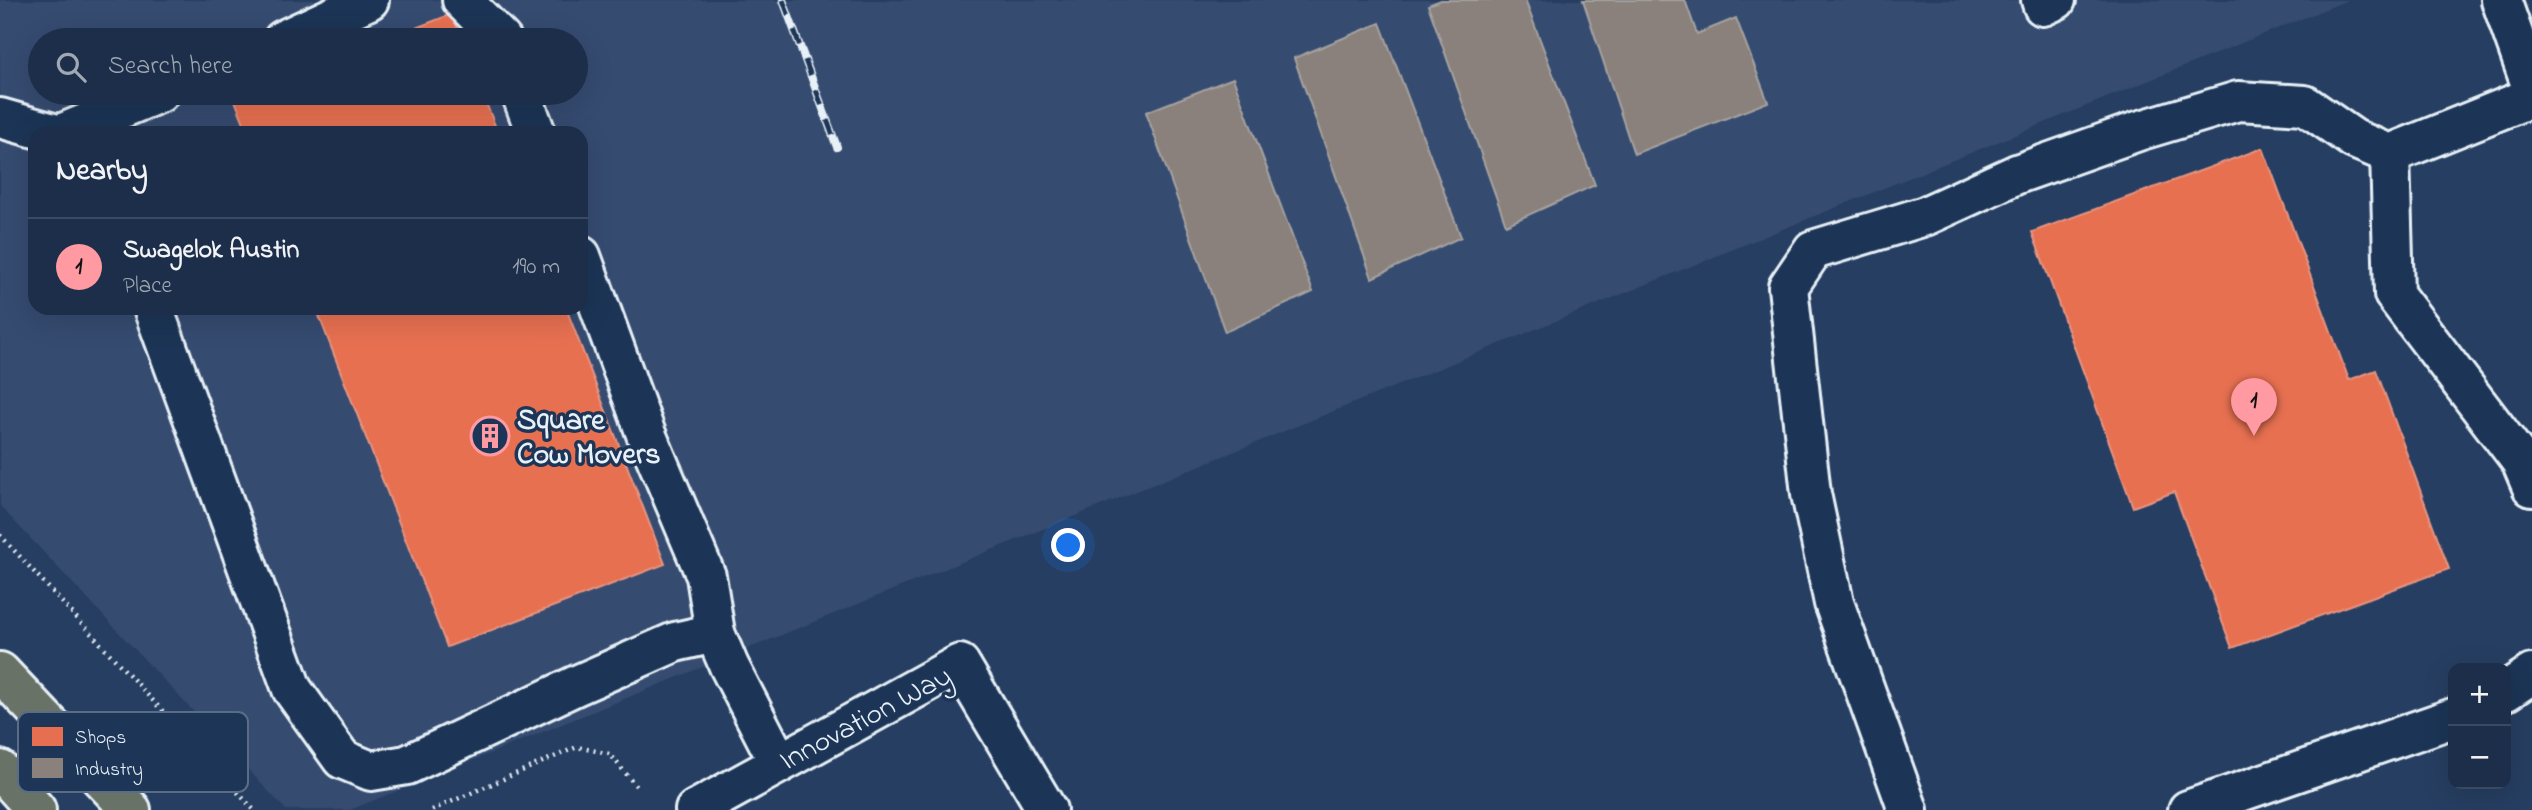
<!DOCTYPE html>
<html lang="en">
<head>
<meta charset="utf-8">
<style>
  :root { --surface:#1c2e49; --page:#293a53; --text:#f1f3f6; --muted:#a0a8b4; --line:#3a4a61; --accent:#ff9aa2 }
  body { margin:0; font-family:"Indie Flower",sans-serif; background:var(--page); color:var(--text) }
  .controls { position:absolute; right:21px; bottom:21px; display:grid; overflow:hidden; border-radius:14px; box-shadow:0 7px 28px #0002 }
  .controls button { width:63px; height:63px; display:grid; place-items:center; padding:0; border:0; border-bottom:2px solid var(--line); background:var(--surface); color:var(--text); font:35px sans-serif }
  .you { position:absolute; left:1069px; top:546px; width:24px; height:24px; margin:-18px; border:5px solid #fff; border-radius:50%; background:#1a73e8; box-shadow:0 0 0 10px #1a73e833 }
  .badge { display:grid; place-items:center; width:46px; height:46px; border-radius:50%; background:var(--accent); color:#111; font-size:23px; font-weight:700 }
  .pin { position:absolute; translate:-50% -58px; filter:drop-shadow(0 2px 4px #0008) }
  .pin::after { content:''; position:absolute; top:37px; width:24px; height:21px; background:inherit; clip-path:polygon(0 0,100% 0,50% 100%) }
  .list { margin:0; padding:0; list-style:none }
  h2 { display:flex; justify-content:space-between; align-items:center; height:91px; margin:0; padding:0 28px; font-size:30px }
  h2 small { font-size:23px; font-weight:400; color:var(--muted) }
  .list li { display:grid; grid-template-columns:46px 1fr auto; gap:21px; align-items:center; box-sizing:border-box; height:98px; padding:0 28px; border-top:2px solid var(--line) }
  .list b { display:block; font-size:26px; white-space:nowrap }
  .list p { margin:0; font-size:23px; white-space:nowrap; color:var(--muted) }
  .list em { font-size:23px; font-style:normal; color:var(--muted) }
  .icon { flex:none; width:38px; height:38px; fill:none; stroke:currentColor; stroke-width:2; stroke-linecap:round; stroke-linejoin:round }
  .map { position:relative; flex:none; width:2532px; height:810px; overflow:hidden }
  .search { position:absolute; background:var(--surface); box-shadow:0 7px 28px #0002; left:28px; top:28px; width:560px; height:77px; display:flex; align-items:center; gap:18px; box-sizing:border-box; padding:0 24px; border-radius:38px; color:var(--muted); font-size:26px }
  .panel { position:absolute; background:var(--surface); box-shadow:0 7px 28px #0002; left:28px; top:126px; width:560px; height:189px; border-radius:21px }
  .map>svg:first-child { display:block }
  .built { fill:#354c70; fill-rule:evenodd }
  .shops { fill:#e76f51; stroke:#e79683; stroke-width:2 }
  .industry { fill:#8a817c; stroke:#a6a3a1; stroke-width:2 }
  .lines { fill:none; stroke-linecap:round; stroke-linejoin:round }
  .minor-casing { stroke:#e8f1f8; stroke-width:44 }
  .major-casing { stroke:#e8f1f8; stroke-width:44 }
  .highway-casing { stroke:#e8f1f8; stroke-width:44 }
  .path { stroke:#e8f1f8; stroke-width:4.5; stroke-dasharray:2 5; stroke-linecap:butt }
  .minor { stroke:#1d3557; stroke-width:38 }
  .major { stroke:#697266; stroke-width:38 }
  .highway { stroke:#697266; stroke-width:38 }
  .rail-casing { stroke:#e8f1f8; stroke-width:8 }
  .rail { stroke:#1d3557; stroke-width:5; stroke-dasharray:16; stroke-linecap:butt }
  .labels { text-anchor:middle; stroke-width:7; stroke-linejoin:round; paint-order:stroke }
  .poi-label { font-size:30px; font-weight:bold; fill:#e8f1f8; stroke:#1d3557; text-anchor:start }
  .street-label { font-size:30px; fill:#e8f1f8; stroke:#1d3557 }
  .key { fill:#1d3557; stroke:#5a6d87; stroke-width:2 }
  .key-label { font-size:19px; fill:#e8f1f8 }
</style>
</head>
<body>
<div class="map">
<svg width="2532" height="810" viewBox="0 0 2532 810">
  <rect width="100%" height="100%" fill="#263e61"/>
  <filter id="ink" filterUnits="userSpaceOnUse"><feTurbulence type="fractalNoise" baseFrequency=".0143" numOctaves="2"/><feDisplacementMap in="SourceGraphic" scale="14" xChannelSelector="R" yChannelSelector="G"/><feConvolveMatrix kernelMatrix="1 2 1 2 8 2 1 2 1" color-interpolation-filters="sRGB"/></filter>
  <g filter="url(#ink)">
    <path class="built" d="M0,0H2348L350,810H286L0,506ZM40,40H576V93H40ZM35,133H581V308H35Z"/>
    <g class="shops">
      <path d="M452,14L462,40H384Z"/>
      <path d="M247,93H482L498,133H248L234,98Z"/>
      <path d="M2263,148L2349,380L2376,370L2449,569L2232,648L2174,492L2133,507L2032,232Z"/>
      <path d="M316,308H566L665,564L447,647Z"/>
    </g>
    <g class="industry">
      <path d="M1441,0H1525L1595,185L1506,225L1428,5Z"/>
      <path d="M1583,0H1685L1697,34L1736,18L1768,102L1634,154Z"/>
      <path d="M1380,23L1461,237L1372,278L1294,58Z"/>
      <path d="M1233,78L1313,292L1225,332L1146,112Z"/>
    </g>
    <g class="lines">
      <defs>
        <g id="minor">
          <path d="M462,0L502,40"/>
          <path d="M2041,0L2043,6L2056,0"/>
          <path d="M2501,0L2532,88"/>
          <path d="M283,40L369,0"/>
          <path d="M521,93L536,133"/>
          <path d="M0,118L53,133"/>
          <path d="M63,133L159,93"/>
          <path d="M2390,154L2394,294L2521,461L2532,487"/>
          <path d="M581,256L646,434L706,576L715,633"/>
          <path d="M153,308L292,689L342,759L371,771L407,765L577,685L675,642L715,633L729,666L779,763"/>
          <path d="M2506,691L2532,674"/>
          <path d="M695,810L960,664L1047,810"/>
          <path d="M1908,810L1834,603L1811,494L1788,287L1813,250L1925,216L2017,174L2138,131L2238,101L2305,105L2354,139L2390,154L2532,97"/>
          <path d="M2188,810L2453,718"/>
        </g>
        <path id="major" d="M0,672L131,810"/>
        <path id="highway" d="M0,770L36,810"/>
      </defs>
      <use href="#minor" class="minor-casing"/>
      <use href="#major" class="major-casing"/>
      <use href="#highway" class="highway-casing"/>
      <g class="path">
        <path d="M0,535L254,810"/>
        <path d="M432,810L577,747L610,754L636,786"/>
      </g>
      <use href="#minor" class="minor"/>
      <use href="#major" class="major"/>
      <use href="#highway" class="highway"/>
      <defs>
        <path id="rail" d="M783,0L837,147"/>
      </defs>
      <use href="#rail" class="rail-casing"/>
      <use href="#rail" class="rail"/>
    </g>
  </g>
  <defs>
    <symbol id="building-ring" viewBox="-11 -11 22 22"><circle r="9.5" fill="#1d3557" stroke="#ff9aa2" stroke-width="1.5"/><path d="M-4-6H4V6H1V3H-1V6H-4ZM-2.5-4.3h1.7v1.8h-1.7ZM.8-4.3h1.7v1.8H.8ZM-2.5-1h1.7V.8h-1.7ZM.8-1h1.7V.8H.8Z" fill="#ff9aa2"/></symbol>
  </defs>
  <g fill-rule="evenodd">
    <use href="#building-ring" x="468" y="414" width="44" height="44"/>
  </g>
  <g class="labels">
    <g class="poi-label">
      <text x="517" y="429">Square<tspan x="517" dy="34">Cow Movers</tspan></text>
    </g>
    <g class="street-label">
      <text transform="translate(865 717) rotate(-28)" y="10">Innovation Way</text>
    </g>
  </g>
  <rect x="18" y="712" width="230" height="80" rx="10" class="key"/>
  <rect x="32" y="727" width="31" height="19" fill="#e76f51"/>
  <rect x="32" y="758" width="31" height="20" fill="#8a817c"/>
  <g class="key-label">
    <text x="75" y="743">Shops</text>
    <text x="75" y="775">Industry</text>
  </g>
</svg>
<div class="controls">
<button>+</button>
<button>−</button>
</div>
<div class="you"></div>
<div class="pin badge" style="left:2254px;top:436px">1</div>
<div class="search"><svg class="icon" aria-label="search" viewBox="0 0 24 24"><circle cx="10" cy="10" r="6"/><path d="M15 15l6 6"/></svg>Search here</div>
<section class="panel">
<h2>Nearby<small></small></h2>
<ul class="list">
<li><span class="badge">1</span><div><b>Swagelok Austin</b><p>Place</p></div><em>190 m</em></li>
</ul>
</section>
</div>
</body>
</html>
